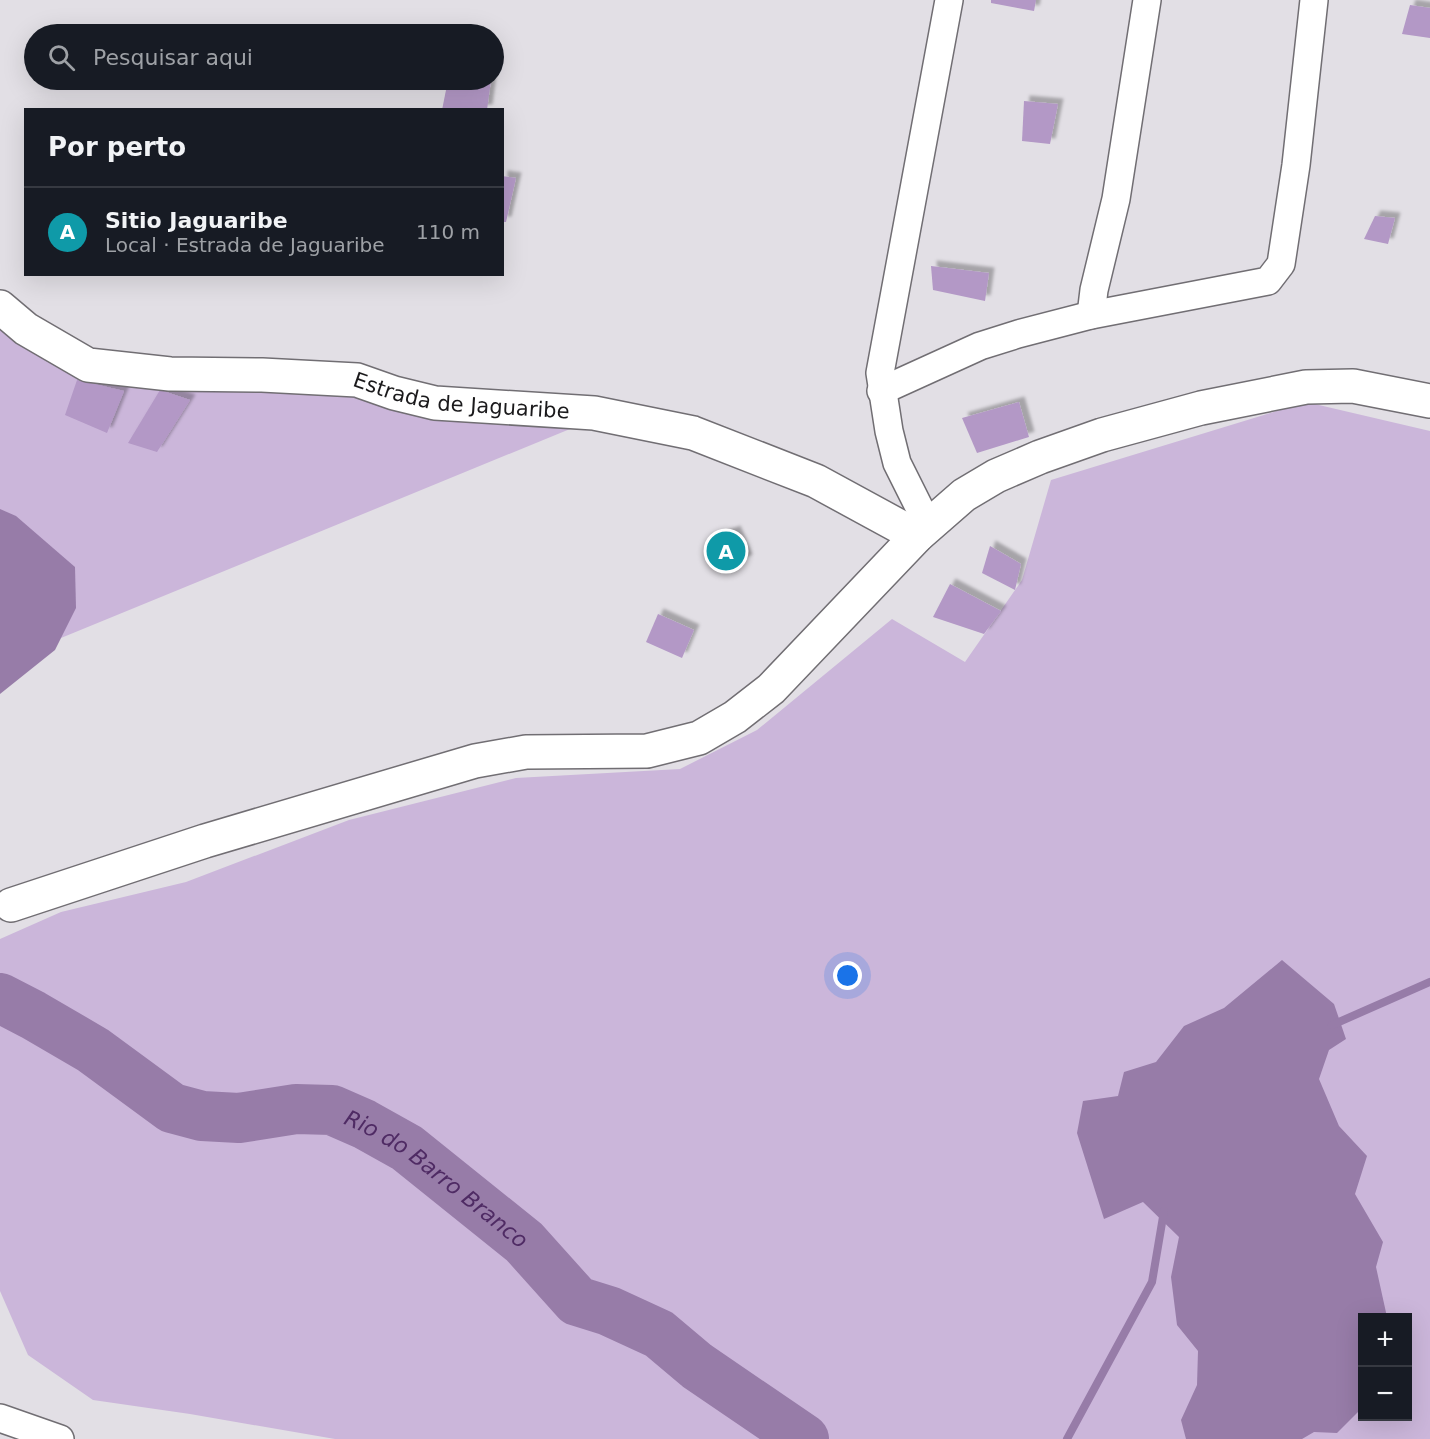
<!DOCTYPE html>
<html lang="pt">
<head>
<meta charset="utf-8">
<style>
  :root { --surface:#171b24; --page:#242831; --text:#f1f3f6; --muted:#9ea1a6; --line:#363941; --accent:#1a73e8 }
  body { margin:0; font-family:"DejaVu Sans",sans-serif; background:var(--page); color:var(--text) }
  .controls { position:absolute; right:18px; bottom:18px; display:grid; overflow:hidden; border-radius:0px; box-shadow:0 6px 24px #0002 }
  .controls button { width:54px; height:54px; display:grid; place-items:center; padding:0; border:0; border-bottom:2px solid var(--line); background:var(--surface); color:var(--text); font:30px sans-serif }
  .you { position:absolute; left:848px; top:976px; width:21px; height:21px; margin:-15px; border:4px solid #fff; border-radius:50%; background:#1a73e8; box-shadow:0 0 0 9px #1a73e833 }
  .badge { display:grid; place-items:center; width:39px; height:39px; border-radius:50%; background:var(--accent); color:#fff; font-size:20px; font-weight:700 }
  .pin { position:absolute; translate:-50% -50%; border:3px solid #fff; box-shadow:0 2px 6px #0006 }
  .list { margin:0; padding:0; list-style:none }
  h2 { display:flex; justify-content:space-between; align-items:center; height:78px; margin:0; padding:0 24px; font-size:26px }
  h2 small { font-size:20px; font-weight:400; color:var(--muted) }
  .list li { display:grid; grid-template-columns:39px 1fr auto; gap:18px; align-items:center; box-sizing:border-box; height:90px; padding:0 24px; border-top:2px solid var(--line) }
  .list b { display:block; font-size:22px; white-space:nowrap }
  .list p { margin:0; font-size:20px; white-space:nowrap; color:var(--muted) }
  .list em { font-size:20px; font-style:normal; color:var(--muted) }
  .icon { flex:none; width:33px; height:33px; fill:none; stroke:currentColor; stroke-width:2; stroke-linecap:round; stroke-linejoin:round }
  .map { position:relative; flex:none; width:1430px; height:1439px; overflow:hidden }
  .search { position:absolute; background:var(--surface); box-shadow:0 6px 24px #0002; left:24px; top:24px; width:480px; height:66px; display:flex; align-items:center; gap:15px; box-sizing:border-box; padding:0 21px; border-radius:33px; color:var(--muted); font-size:22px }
  .panel { position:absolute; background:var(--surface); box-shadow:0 6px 24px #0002; left:24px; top:108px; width:480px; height:168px; border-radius:0px }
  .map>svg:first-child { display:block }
  .green { fill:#cbb6da; fill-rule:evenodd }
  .water { fill:#977ca8 }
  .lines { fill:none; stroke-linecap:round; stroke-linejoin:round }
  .stream { stroke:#977ca8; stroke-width:8 }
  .river { stroke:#977ca8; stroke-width:50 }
  .building { fill:#b398c6; filter:url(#shadow) }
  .minor-casing { stroke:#716e73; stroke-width:30 }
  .tertiary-casing { stroke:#716e73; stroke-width:36 }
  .minor { stroke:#fff; stroke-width:27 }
  .tertiary { stroke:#fff; stroke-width:33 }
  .labels { text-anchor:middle; stroke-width:5; stroke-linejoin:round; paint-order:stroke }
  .street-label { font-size:21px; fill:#1a191b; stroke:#fff }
  .water-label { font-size:22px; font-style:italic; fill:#4f2b64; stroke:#fff }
</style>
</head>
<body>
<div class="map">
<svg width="1430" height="1439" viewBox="0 0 1430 1439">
  <defs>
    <filter id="shadow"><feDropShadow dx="5.5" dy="-5.5" stdDeviation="1.5" flood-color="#0004"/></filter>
  </defs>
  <rect width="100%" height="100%" fill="#e2dfe5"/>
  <g class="green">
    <path d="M0,329L12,338L324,391L437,413L587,422L0,663Z"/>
    <path d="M1306,402L1430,431V1439H335L190,1414L93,1400L28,1355L0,1291V939L61,912L186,882L349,820L516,778L680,769L757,730L892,619L965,662L1022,580L1051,480ZM1362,1318H1408V1416H1362Z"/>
  </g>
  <g class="water">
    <path d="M0,509L16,516L75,567L76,608L55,650L0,694Z"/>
    <path d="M1282,960L1334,1004L1346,1039L1329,1050L1319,1079L1339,1126L1367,1156L1355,1194L1383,1242L1376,1267L1387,1317L1362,1318V1408L1337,1433L1314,1432L1302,1439H1186L1181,1420L1197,1385L1198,1351L1177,1325L1171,1277L1179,1237L1143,1202L1104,1219L1077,1133L1083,1101L1118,1096L1124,1072L1156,1062L1184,1026L1224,1008Z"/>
  </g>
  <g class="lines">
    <g class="stream">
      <path d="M1332,1025L1430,982"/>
      <path d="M1067,1439L1152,1282L1164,1211"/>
    </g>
    <path class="river" id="s1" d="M0,998L33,1015L93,1050L172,1108L202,1116L239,1118L296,1109L332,1110L364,1124L407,1148L524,1242L577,1301L609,1311L659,1334L697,1366L804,1439"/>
  </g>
  <g class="building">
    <path d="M991,0H1036L1034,11L991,3Z"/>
    <path d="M1410,5L1430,8V38L1402,34Z"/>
    <path d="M448,80H491L487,110H442Z"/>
    <path d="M1024,101L1058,104L1050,144L1022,141Z"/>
    <path d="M502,176L516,178L506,222H502Z"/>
    <path d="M1375,216L1395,218L1388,244L1364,239Z"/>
    <path d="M931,266L989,273L985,301L933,290Z"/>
    <path d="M77,380L124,391L107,433L65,415Z"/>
    <path d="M160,390L190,400L157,452L128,443Z"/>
    <path d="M1019,402L1029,437L977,453L962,418Z"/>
    <path d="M735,531L747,560L718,572L706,541Z"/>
    <path d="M990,546L1021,564L1015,590L982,573Z"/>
    <path d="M950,584L1001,611L984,634L933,617Z"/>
    <path d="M658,614L694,630L682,658L646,642Z"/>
  </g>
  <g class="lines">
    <defs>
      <g id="minor">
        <path d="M1091,315L1094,290L1116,199L1147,0"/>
        <path d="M881,391L980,346L1018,334L1091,315L1268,281L1281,264L1296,165L1314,0"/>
        <path d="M928,525L897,463L889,431L880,373L949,0"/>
        <path d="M0,1418L60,1439"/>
      </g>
      <g id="tertiary">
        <path id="s2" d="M0,307L26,329L88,365L170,374L262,375L357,380L394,393L435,403L594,413L693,433L816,481L917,536"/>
        <path d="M11,905L205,841L475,761L526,752L647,751L699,738L735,717L771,689L917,536L964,495L996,476L1040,457L1102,435L1201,408L1306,387L1353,386L1430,401"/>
      </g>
    </defs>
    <use href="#minor" class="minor-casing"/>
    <use href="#tertiary" class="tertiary-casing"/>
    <use href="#minor" class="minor"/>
    <use href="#tertiary" class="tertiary"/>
  </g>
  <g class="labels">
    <g class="street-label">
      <text dy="7" stroke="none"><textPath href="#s2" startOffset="482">Estrada de Jaguaribe</textPath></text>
    </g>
    <g class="water-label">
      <text dy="8" stroke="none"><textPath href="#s1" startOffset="492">Rio do Barro Branco</textPath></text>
    </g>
  </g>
</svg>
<div class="controls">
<button>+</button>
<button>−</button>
</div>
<div class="you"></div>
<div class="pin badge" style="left:726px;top:551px;background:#0f9aa8">A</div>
<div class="search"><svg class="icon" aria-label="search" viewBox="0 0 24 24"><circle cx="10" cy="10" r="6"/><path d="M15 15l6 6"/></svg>Pesquisar aqui</div>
<section class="panel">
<h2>Por perto<small></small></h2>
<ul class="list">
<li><span class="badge" style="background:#0f9aa8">A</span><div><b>Sitio Jaguaribe</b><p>Local · Estrada de Jaguaribe</p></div><em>110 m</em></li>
</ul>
</section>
</div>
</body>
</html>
